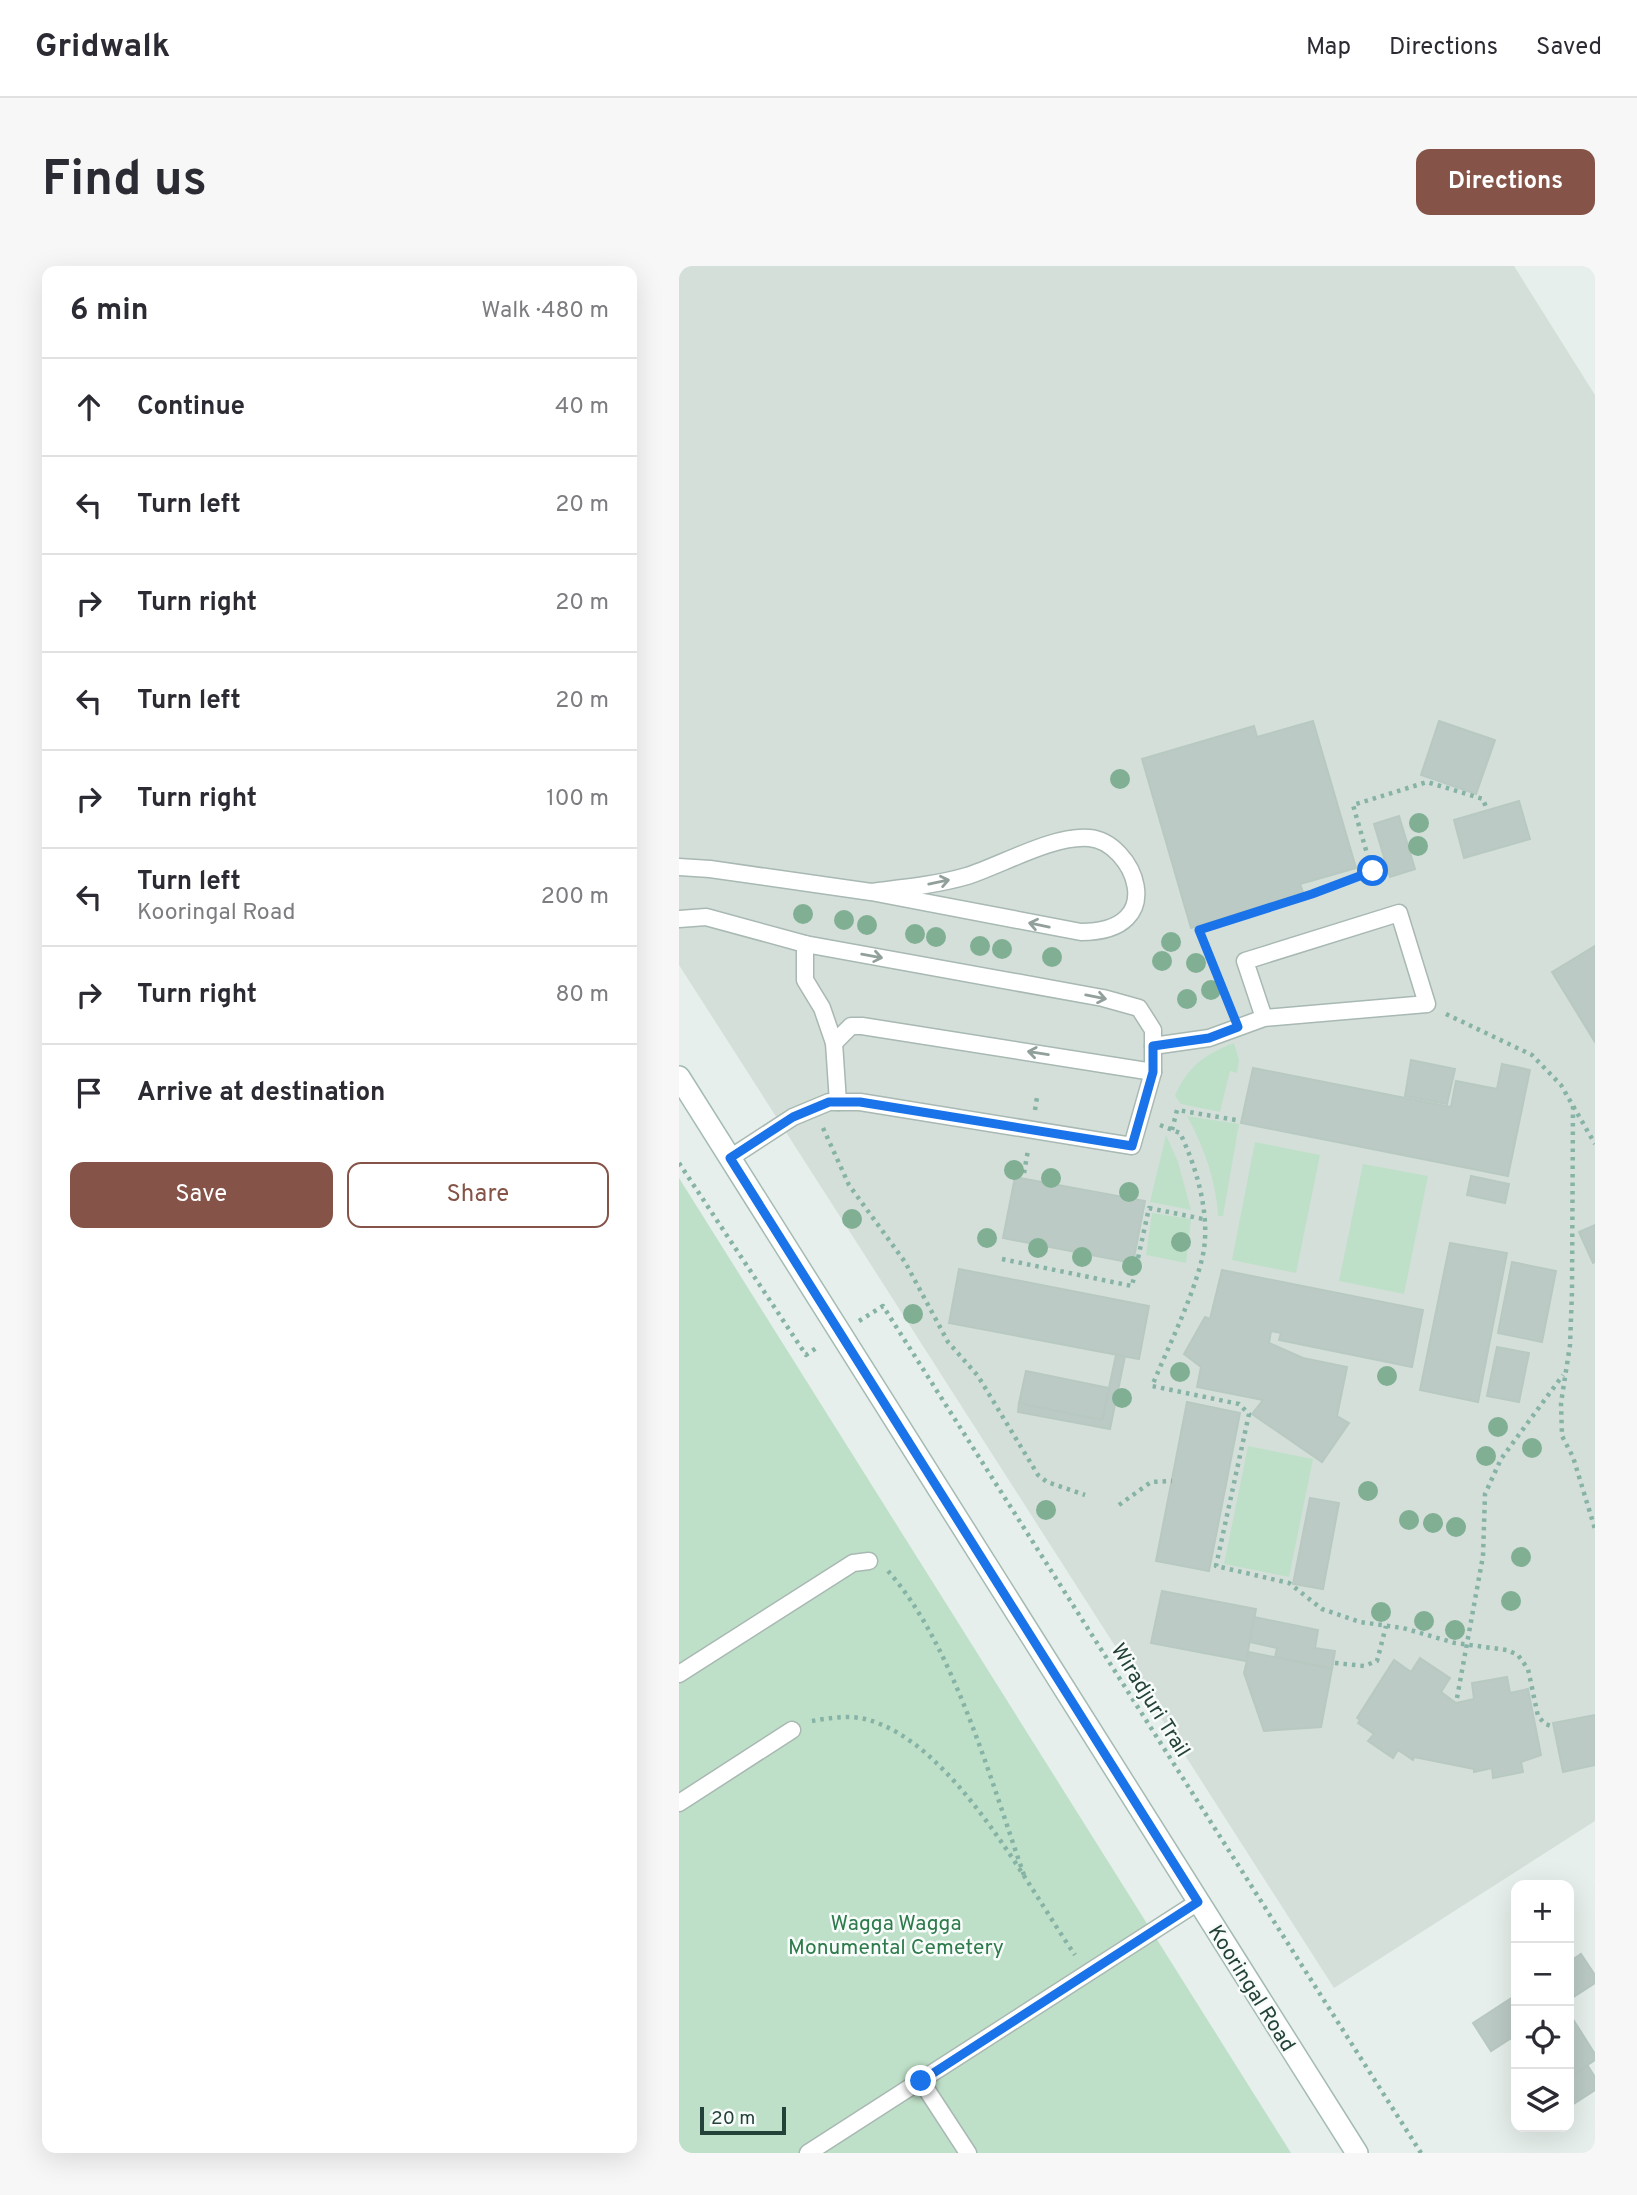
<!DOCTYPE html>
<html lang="en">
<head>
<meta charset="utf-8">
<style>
  :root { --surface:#fff; --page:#f7f7f7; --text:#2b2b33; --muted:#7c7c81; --line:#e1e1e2; --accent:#855347 }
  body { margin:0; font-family:Overpass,sans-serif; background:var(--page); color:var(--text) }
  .controls { position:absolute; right:21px; bottom:21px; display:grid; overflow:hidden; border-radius:14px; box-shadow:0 7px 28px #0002 }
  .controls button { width:63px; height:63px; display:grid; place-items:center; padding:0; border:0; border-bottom:2px solid var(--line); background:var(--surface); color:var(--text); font:35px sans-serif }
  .scale { position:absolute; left:21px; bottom:18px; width:86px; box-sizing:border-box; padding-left:7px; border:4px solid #24423a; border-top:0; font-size:19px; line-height:24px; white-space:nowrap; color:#24423a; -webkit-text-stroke:5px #f7fbf9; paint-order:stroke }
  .stop { position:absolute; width:21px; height:21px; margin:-16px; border:5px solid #1a73e8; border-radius:50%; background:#fff }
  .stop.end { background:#1a73e8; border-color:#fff; box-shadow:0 2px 7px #0008 }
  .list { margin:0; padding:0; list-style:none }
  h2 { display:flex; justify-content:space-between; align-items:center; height:91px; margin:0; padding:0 28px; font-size:30px }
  h2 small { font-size:23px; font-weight:400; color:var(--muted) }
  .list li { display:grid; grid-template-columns:46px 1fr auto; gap:21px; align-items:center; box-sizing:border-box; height:98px; padding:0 28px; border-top:2px solid var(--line) }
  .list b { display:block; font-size:26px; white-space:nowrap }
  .list p { margin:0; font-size:23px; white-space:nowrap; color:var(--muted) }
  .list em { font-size:23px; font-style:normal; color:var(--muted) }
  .actions { display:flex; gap:14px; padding:21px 28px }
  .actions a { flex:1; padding:16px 0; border:2px solid var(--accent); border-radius:14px; text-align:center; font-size:24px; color:var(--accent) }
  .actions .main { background:var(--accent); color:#fff }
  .icon { flex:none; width:38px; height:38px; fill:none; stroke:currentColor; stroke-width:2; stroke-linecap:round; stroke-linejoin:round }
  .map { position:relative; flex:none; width:916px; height:1887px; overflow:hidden; border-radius:14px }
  header { display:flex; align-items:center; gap:42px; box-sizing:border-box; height:98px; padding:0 35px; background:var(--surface); border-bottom:2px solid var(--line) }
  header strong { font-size:33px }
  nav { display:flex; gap:38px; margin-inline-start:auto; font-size:24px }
  .intro { display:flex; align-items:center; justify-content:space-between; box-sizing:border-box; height:168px; padding:0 42px }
  h1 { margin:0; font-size:49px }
  .button { padding:18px 32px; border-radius:14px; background:var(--accent); color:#fff; font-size:24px; font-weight:700 }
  main { display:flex; gap:42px; padding:0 42px }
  aside { flex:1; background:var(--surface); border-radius:14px; box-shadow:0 7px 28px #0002 }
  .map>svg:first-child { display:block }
  .built { fill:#d4dfda }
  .green { fill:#bfe0c8 }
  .building { fill:#bbcac4; stroke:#b8c9c2; stroke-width:2 }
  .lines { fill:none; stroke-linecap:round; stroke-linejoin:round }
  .lane-casing { stroke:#a8b8b2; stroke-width:19 }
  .secondary-casing { stroke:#a4bbb3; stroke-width:24 }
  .path { stroke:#86b3a5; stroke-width:4.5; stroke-dasharray:3.5 5; stroke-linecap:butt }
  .lane { stroke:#fff; stroke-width:16 }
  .secondary { stroke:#fff; stroke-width:21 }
  .tree { fill:#80af93 }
  .oneway { stroke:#92a09c }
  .route { stroke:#1a73e8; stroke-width:9 }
  .labels { text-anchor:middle; stroke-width:5; stroke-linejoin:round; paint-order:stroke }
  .street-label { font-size:21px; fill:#24423a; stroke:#f7fbf9 }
  .park-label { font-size:21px; fill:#2d7a4b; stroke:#f7fbf9 }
</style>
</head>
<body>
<header>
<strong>Gridwalk</strong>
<nav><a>Map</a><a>Directions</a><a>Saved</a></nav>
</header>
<div class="intro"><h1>Find us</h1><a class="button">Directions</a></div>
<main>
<aside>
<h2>6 min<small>Walk · 480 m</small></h2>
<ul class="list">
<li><svg class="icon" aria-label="ahead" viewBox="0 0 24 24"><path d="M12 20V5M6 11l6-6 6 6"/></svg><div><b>Continue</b></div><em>40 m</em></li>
<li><svg class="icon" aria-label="left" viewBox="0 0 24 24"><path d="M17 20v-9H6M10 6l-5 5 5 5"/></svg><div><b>Turn left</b></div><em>20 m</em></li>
<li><svg class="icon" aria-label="right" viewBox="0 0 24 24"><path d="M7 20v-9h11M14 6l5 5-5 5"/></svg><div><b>Turn right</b></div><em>20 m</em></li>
<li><svg class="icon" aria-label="left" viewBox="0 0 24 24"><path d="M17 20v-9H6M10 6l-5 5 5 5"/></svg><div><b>Turn left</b></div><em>20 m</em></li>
<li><svg class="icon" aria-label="right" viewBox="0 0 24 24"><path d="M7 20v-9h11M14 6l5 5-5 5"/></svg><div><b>Turn right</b></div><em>100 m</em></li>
<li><svg class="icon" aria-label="left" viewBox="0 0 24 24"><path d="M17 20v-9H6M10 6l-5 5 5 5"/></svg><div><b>Turn left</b><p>Kooringal Road</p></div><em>200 m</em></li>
<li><svg class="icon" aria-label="right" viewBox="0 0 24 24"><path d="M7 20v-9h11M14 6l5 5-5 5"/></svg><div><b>Turn right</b></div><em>80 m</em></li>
<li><svg class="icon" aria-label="arrive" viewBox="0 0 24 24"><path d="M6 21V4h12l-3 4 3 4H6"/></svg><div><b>Arrive at destination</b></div></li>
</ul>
<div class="actions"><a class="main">Save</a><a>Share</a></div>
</aside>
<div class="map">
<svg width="916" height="1887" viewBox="0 0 916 1887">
  <rect width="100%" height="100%" fill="#e6efeb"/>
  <path class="built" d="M0,0H835L916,129V1555L655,1722L0,699Z"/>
  <g class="green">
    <path d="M555,777L560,794L558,807L551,805L541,846L502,838L496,830C508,801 526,788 555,777Z"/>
    <path d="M508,850L560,858L544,950H539C537,914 525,881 508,850Z"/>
    <path d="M487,869L499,896L512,944L471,936Z"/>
    <path d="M576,876L641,889L617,1007L553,994Z"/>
    <path d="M684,898L749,910L725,1028L660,1015Z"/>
    <path d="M0,912L612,1887H0Z"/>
    <path d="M473,947L512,953L507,997L467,989Z"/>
    <path d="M569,1180L634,1193L610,1311L545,1298Z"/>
  </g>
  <g class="building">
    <path d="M634,455L677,602L621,618L625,629L512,662L463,493L575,460L578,471Z"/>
    <path d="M760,455L816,474L797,528L742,509Z"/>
    <path d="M840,535L851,573L785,592L775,554Z"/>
    <path d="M720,550L736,603L711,611L695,558Z"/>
    <path d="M916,680V776L873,706Z"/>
    <path d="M732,794L776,803L768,838L726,830Z"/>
    <path d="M823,798L851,804L829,910L562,857L574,802L772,841L777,815L818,823Z"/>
    <path d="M792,910L830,918L826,937L788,929Z"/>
    <path d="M336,911L466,935L454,997L324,972Z"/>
    <path d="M916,959V996L914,997L900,966Z"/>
    <path d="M771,977L828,987L799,1136L741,1124Z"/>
    <path d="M833,996L877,1005L863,1076L819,1067Z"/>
    <path d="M280,1003L470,1040L460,1093L270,1057Z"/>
    <path d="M543,1004L744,1044L733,1101L600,1074L602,1067L592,1065L590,1077L624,1092L668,1101L658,1150L670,1157L643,1196L573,1148L584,1134L518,1121L522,1101L505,1088L526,1051L531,1053Z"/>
    <path d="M818,1081L850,1087L840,1136L808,1130Z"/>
    <path d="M437,1089L446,1090L431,1163L339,1146L340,1137L423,1154Z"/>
    <path d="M347,1105L430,1122L423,1154L340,1137Z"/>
    <path d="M508,1136L561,1147L530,1305L477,1295Z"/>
    <path d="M631,1232L660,1237L644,1323L614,1318Z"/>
    <path d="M483,1325L577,1343L567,1395L472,1377Z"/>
    <path d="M575,1351L639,1364L636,1382L656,1385L653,1403L596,1391L598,1382L571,1376Z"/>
    <path d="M570,1386L653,1403L642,1461L585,1465L565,1407Z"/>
    <path d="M741,1392L771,1412L762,1426L777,1437L795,1433L793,1417L828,1411L831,1427L849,1423L862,1489L842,1496L844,1506L814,1512L813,1502L795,1506V1503L735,1491L734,1494L719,1484L714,1492L689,1475L695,1468L679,1457L681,1454L678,1452L715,1394L732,1406Z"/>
    <path d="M916,1449V1499L884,1506L874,1457Z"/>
    <path d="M902,1688L916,1709V1717L890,1734V1696Z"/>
    <path d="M837,1729V1769L812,1785L794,1757Z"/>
    <path d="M890,1747L916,1788V1794L890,1811Z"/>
    <path d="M909,1800L916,1811V1824L890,1841V1812Z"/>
  </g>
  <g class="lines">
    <defs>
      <g id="lane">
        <path d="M0,601L31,603L192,626L402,666C493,666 454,575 410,572C374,569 323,599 288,610C257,619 224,622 192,626"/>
        <path d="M0,653L27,651L126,678L424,732L460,742L474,764V806L453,880L181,836H150L114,851L51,892"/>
        <path d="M126,678V714L143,742L155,777L159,836"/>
        <path d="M155,777L172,760H183L474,806"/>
        <path d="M474,780L530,772L585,752L566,695L720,647L748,738L585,752"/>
        <path d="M0,1408L174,1297L190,1295"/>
        <path d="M0,1537L113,1464"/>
        <path d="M242,1815L289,1887"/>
        <path d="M129,1887L519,1636"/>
      </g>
      <path id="secondary" d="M0,811L678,1887"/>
    </defs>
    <use href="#lane" class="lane-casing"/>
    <use href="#secondary" class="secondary-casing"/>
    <g class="path">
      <path d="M551,743L520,664L633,628L693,605L674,539L748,516L804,533L808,544"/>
      <path d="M767,748L853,789L882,819L916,878"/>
      <path d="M894,840L893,1026L891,1079L882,1137L883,1170L894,1191L916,1263"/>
      <path d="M356,844L358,831"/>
      <path d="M481,859L501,867C518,902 533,953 523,993C512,1036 490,1079 473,1120L560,1138L570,1148L537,1300L610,1317L643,1343L681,1356L724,1362L776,1377L828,1384L839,1389L849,1403L859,1450L866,1458L875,1461"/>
      <path d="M144,862L170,919L226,996L269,1076L299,1110L359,1209L368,1216L406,1229"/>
      <path d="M493,864L498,844L557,854"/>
      <path d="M0,897L127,1089L140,1080"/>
      <path d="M345,907L349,884"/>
      <path d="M323,993L453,1020L470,942L524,953"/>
      <path d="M180,1055L204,1040L742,1887"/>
      <path d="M440,1239L472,1216L493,1215"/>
      <path d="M209,1305C275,1379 312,1516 345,1609"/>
      <path d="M656,1397L685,1400L698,1395L707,1360"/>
      <path d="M778,1432L804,1290L806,1228L822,1193L884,1109"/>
      <path d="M133,1455C149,1452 169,1449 186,1453C274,1475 347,1618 396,1689"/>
    </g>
    <use href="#lane" class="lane"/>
    <use href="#secondary" class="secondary"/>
  </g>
  <g class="tree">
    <circle cx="441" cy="513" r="10"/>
    <circle cx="740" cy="557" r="10"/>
    <circle cx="739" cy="580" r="10"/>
    <circle cx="124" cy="648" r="10"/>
    <circle cx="165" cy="654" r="10"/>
    <circle cx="188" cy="659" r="10"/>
    <circle cx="236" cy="668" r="10"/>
    <circle cx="257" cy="671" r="10"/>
    <circle cx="492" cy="676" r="10"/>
    <circle cx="301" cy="680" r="10"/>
    <circle cx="323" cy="683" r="10"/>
    <circle cx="373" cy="691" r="10"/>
    <circle cx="483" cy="695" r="10"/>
    <circle cx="517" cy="697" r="10"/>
    <circle cx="532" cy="724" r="10"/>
    <circle cx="508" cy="733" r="10"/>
    <circle cx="335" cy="904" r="10"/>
    <circle cx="372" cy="912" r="10"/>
    <circle cx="450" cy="926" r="10"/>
    <circle cx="173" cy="953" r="10"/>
    <circle cx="308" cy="972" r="10"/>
    <circle cx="502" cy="976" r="10"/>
    <circle cx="359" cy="982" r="10"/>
    <circle cx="403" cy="991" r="10"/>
    <circle cx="453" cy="1000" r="10"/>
    <circle cx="234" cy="1048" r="10"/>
    <circle cx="501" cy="1106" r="10"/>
    <circle cx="708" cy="1110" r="10"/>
    <circle cx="443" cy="1132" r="10"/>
    <circle cx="819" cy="1161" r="10"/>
    <circle cx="853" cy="1182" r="10"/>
    <circle cx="807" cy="1190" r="10"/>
    <circle cx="689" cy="1225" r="10"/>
    <circle cx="367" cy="1244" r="10"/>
    <circle cx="730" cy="1254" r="10"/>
    <circle cx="754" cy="1257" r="10"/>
    <circle cx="777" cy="1261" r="10"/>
    <circle cx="842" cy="1291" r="10"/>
    <circle cx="832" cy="1335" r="10"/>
    <circle cx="702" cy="1346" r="10"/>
    <circle cx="745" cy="1355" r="10"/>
    <circle cx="776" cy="1364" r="10"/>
  </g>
  <defs><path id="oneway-shaft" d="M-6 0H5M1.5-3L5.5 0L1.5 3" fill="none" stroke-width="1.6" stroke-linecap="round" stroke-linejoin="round" transform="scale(1.75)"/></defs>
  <g class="oneway">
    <use href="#oneway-shaft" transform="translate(260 616) rotate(-12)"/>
    <use href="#oneway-shaft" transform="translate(360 659) rotate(-168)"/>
    <use href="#oneway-shaft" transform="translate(193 690) rotate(10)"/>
    <use href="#oneway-shaft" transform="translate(417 731) rotate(11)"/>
    <use href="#oneway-shaft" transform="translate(359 787) rotate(-171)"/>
  </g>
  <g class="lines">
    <path class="route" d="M242,1815L519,1636L51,892L114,851L150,836H181L453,880L474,806V780L530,772L559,761L520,664L633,628L694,605"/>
  </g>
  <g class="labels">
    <g class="street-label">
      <text transform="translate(472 1434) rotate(58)" y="7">Wiradjuri Trail</text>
      <text transform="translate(573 1722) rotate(58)" y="7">Kooringal Road</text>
    </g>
    <g class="park-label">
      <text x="217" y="1664">Wagga Wagga<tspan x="217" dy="24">Monumental Cemetery</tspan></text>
    </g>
  </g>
</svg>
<div class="controls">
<button>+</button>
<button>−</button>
<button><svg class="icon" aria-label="locate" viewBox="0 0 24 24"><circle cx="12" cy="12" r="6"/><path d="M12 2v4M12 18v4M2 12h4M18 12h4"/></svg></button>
<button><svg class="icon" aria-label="layers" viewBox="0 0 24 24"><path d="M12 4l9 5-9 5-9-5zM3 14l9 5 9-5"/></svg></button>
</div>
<div class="scale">20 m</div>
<div class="stop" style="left:694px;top:605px"></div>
<div class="stop end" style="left:242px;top:1815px"></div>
</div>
</main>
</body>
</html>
